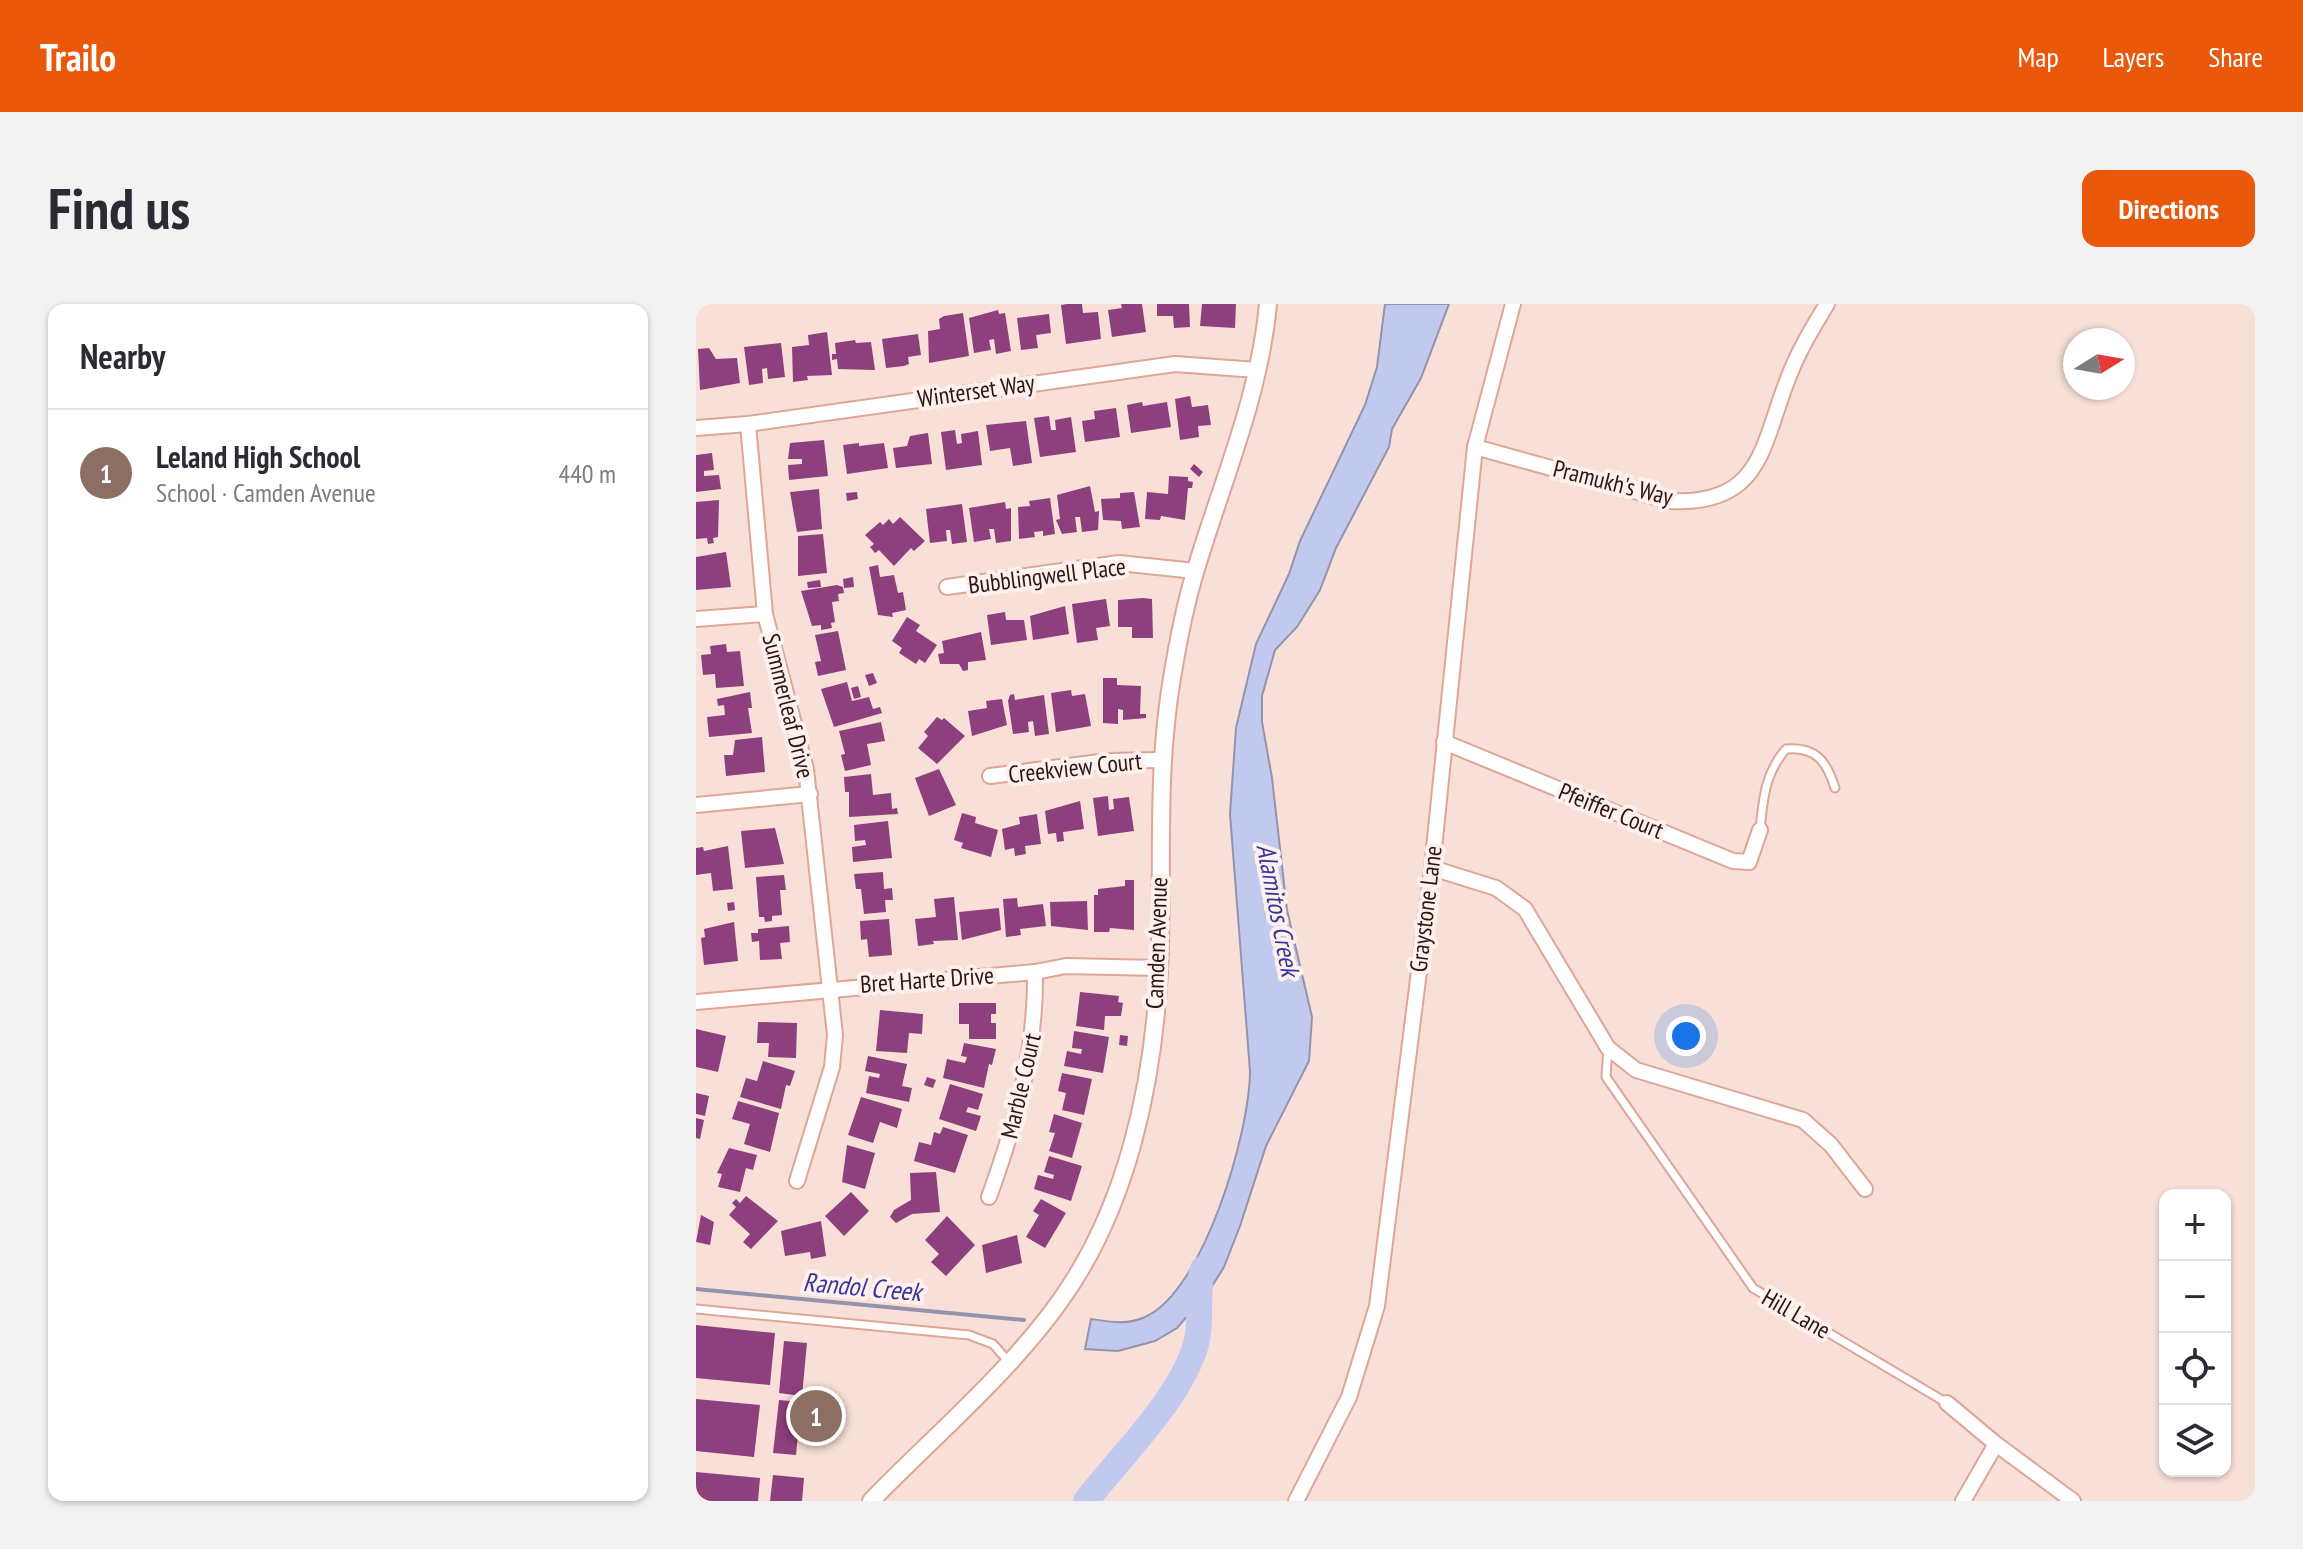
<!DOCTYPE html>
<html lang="en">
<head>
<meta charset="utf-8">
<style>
  :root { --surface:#fff; --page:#f2f2f3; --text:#2b2b33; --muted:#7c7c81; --line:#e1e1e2; --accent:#ea580c }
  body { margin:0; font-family:"PT Sans Narrow",sans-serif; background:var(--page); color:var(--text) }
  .controls { position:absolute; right:24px; bottom:24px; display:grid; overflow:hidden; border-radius:16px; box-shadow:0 2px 6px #0004 }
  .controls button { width:72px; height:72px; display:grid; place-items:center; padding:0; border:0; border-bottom:2px solid var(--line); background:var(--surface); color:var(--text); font:40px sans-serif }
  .compass { position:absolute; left:1367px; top:24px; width:72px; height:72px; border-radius:50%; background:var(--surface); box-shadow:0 2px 6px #0004; rotate:79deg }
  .you { position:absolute; left:990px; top:732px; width:28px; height:28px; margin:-20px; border:6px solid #fff; border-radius:50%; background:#1a73e8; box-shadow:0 0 0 12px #1a73e833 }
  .badge { display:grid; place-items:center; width:52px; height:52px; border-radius:50%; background:var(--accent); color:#fff; font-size:26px; font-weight:700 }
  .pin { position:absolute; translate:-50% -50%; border:4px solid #fff; box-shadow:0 2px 8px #0006 }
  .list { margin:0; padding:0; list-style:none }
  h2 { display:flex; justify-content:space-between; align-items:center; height:104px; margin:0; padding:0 32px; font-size:34px }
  h2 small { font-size:26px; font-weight:400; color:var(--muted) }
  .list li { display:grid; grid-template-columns:52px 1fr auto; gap:24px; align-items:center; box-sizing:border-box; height:128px; padding:0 32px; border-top:2px solid var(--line) }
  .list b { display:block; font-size:30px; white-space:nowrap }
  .list p { margin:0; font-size:26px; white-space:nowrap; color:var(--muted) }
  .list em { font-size:26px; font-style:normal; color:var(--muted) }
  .icon { flex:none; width:44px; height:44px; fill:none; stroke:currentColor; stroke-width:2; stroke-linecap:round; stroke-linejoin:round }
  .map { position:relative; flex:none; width:1559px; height:1197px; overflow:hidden; border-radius:16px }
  header { display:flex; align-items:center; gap:48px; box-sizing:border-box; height:112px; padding:0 40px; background:var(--accent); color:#fff }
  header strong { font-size:38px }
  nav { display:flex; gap:44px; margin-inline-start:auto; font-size:28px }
  .intro { display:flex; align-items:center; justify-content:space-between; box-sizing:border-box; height:192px; padding:0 48px }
  h1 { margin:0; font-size:56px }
  .button { padding:20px 36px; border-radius:16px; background:var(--accent); color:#fff; font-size:28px; font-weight:700 }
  main { display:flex; gap:48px; padding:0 48px }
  aside { flex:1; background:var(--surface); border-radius:16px; box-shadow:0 2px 6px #0004 }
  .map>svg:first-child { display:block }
  .water { fill:#c2c9ef; stroke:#9593ac; stroke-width:2 }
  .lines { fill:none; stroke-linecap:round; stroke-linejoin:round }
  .stream { stroke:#9593ac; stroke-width:4 }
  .river { stroke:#c2c9ef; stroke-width:26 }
  .building { fill:#8e3f7d }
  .service-casing { stroke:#dea696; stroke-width:11 }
  .minor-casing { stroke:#dea696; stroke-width:18 }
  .tertiary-casing { stroke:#dea696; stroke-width:20 }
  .service { stroke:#fff; stroke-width:7 }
  .minor { stroke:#fff; stroke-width:14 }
  .tertiary { stroke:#fff; stroke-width:16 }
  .labels { text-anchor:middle; stroke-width:8; stroke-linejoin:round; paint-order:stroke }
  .street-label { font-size:24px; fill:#2b1611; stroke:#fdf0ed }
  .water-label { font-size:26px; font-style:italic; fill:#36369c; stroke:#fdf0ed }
</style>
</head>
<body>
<header>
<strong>Trailo</strong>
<nav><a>Map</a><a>Layers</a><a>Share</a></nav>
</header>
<div class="intro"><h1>Find us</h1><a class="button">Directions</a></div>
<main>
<aside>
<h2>Nearby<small></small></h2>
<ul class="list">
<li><span class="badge" style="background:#8d6e63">1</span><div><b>Leland High School</b><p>School · Camden Avenue</p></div><em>440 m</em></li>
</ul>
</aside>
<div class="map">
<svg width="1559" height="1197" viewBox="0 0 1559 1197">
  <rect width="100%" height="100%" fill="#f8e0d9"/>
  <path class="water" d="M689,0H753L725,74L696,125L693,143L640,244L624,286L601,323L579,346L566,392V418L576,474L591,606L616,713L613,757L570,842L544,922L528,963L513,987L481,1024L459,1037L422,1047L389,1045L395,1015C414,1018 432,1021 449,1013C508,987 554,827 554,767L534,510L540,424L560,340L593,270L604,237L669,101L681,63Z"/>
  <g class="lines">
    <path class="stream" d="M0,985L328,1016"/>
    <path class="river" d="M390,1197C425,1152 485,1094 500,1040C507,1016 499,989 507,965"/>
  </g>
  <g class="building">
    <path d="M371,0H386L387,9L402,8L405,35L370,40L365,1Z"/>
    <path d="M425,0H446L450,28L416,33L412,6L426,4Z"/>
    <path d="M461,0H493L494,23L478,24L477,12H461Z"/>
    <path d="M506,0H540L539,24L504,22Z"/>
    <path d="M302,6L303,10L309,9L315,47L300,50L298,35L293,36L295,46L278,49L273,14Z"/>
    <path d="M267,9L273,52L233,59L232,27L244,25L243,15L248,12Z"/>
    <path d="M353,10L355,29L340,31L342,44L325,46L321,14Z"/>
    <path d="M131,28L136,71L111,72L112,76L97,78L96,43L113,41L112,31Z"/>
    <path d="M222,30L225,51L212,53L213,60L208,62L190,64L186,35Z"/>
    <path d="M159,36L160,39L175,38L179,66L142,65L141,55L136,56V50H140L139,39Z"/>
    <path d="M85,39L89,73L72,75L71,64L66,65L67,79L53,81L48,43Z"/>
    <path d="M13,44L20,55L41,54L44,79L4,86L2,45Z"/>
    <path d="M494,92L496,103L512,101L515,121L502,122L503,133L484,136L479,95Z"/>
    <path d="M446,98L447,102L471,98L475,123L435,129L431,101Z"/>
    <path d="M420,104L424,133L389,138L386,117L399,115L398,107Z"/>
    <path d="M353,112L355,126H360L359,116L375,113L380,148L344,153L338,114Z"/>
    <path d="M330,117L336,159L317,162L314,144L294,147L290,121Z"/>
    <path d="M259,126L261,140L266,139L265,130L282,127L286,161L250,166L245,128Z"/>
    <path d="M232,129L236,160L200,164L197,144L211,142L214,132Z"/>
    <path d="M128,136L132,172L93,176L92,161L106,160V155H92L94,139Z"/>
    <path d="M163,139V142L188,139L192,164L151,170L147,141Z"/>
    <path d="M16,149L18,166L8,167V172L23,171L25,185L0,188V151Z"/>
    <path d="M498,160L507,168L503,173L494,165Z"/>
    <path d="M473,172L492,173V177L497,178L496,184H492L489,216L465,212L464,216L449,215L451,188L472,190Z"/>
    <path d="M394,182L399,208L403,207L402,226L386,228L384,213H379L381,228L366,230L360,216L364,215L361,191Z"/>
    <path d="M123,185L126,225L101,228L94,188Z"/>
    <path d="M161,188L162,195L151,197L150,189Z"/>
    <path d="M438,188L444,223L426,225L425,217L407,216L405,195L424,194V189Z"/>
    <path d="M354,194L359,230L347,232V227L338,228L339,233L323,235L322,203L334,202L333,197Z"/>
    <path d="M23,196L22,233L17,234L18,239L12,240L11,234L0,235V198Z"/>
    <path d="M309,198L310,205L315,204V237L300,239L298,225H293L295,235L278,238L273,204Z"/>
    <path d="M266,200L271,238L256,240L254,226H250L251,237L234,239L230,205Z"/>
    <path d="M204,213L229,237L218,247L215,244L198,262L183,246L179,249L174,243L178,240L169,231L184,218L187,221L193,215L197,220Z"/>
    <path d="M127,230L131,269L102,272V232Z"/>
    <path d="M30,248L35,283L0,286V253Z"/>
    <path d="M182,261L184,273L198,271L202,289L207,288L210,306L196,309L197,313L182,311L173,263Z"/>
    <path d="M157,273L158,283L148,284L147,275Z"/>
    <path d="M124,276L125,283L112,284L111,278Z"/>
    <path d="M141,281L147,283L148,289L142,290L143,297L136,298L139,318L135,319L136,324L125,326V321L116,322L105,287Z"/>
    <path d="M447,294L456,295L457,334H436V323H422V296Z"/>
    <path d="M410,295L414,322L400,324L402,336L381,339L376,300Z"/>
    <path d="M369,302L373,330L337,336L334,312Z"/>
    <path d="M309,308L310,316H328L331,336L295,341L291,311Z"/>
    <path d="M211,313L224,321L220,327L241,341L229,359L223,355L220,360L203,349L206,344L196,337Z"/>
    <path d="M142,327L150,366L122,372L119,358L125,357L119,331Z"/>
    <path d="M285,328L290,356L272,358V366L267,367L263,360H244L242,350L248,349L246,337Z"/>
    <path d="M30,340L31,348L44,347L48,382L20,384L19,370L7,371L5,351L15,350L14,342Z"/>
    <path d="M177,369L181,379L173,382L169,371Z"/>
    <path d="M407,374H421V381L445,382L444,410H450V414L427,416V406L422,405V420L407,419Z"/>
    <path d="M151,378L156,397L173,393L177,405L184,403L186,409L138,423L125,385Z"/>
    <path d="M162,382L165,393L158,395L155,384Z"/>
    <path d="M375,386L376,392L389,390L395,422L360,428L355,389Z"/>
    <path d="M54,388L56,404H52L56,429L13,433L11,413L29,411L28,401L22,402L21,395Z"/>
    <path d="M318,390L319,396L348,391L353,430L339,432L337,417L332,418L333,428L317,430L312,397L314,391Z"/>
    <path d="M306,395L311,421L276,432L272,407L291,404L290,397Z"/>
    <path d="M241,413L246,416L248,414L269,432L241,460L222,444L232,432L228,428Z"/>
    <path d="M185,418L189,437L171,440L175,461L149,467L145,451L149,450L143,427Z"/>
    <path d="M66,433L69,468L30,472L28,451H37L39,436Z"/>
    <path d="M243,465L260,501L233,512L219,474Z"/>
    <path d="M175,470L177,491L195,489L196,505L201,504L202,510L153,513V488H149L148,473Z"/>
    <path d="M412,492L413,506L418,505L417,495L433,493L438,527L402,532L397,494Z"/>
    <path d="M384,497L388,525L367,528L368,537L361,538L360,529L352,530L349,507Z"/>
    <path d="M266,509L280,513L279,519L302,526L295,553L265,544L267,539L258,536Z"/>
    <path d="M341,510L345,540L329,542L330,550L319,552L318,544L309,546L306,525L324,520L323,513Z"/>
    <path d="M192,517L196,554L157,558L156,543L170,541L169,536L159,537L158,521Z"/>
    <path d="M79,524L88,560L49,564L45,527Z"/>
    <path d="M32,542L37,585L17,587L15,569L0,571V544L7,543L8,547Z"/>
    <path d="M187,568L188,585L196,584L197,596H189L190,608L168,610L165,585H160L158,570Z"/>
    <path d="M88,571L90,586H84L86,611L76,612V617L69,618L68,613H63L60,573Z"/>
    <path d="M429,576H438V626L414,624L413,628H398V591H402V585L429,582Z"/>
    <path d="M258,593L262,636L237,637L238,640L222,642L219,615L240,613L238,595Z"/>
    <path d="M321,594L322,603L347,600L350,622L324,625L325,631L310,633L307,595Z"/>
    <path d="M391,597L392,626L355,622L354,598Z"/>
    <path d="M38,598L39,606L32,607L31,599Z"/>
    <path d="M303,604L305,626L266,636L263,608Z"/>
    <path d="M193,615L196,651L173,653L171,635L165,636L164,617Z"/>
    <path d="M38,618L42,657L8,661L5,634L9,633L8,625Z"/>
    <path d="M93,622L94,638L84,639L86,655L64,656L63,637L56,638L55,629H62V625Z"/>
    <path d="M384,688L423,692L422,698L427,699L425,712H409L408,726L380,722Z"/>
    <path d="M263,699H300V710H295V719H300V735H273V720H263Z"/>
    <path d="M184,706L227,710L226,730L213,729L211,749L180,747Z"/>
    <path d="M62,718L101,719L100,754L72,753L73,739H61Z"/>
    <path d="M0,725L30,732L22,768L0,763Z"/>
    <path d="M378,727L413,733L407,769L368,762L371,747L385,750L386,745L376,744Z"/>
    <path d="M424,731L432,732L431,742L423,741Z"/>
    <path d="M268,739L300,745L296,761L293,760L288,784L247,774L251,755L269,759L271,753L265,752Z"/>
    <path d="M172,752L211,760L206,782L216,784L213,798L170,789L173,772L183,774L184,770L169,767Z"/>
    <path d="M67,757L99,767L94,782L90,781L85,805L44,793L50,774L61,777Z"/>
    <path d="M366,769L396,775L388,811L366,806L370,789L362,787Z"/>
    <path d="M231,773L240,776L237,784L228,781Z"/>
    <path d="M254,780L287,790L282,806L272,803L270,808L285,812L280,827L243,815Z"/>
    <path d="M0,789L13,792L9,812L0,810Z"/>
    <path d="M165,793L206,805L201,824L184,818L177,839L152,831Z"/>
    <path d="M42,797L83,809L74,848L48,840L54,820L36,815Z"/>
    <path d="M358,810L386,819L376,854L353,847L359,829L353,828Z"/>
    <path d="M0,814L8,816L4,835L0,834Z"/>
    <path d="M247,823L272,831L259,869L218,857L223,838L235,841L238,828L244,830Z"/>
    <path d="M151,841L179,849L169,885L146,878Z"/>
    <path d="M33,844L61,851L57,866L50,864L44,888L22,883L26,870L21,869Z"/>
    <path d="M353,852L386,862L375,897L338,885L342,871L357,875L358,871L348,868Z"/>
    <path d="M240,868L244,908L216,910L200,919L194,913L198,906L215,896L214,869Z"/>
    <path d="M155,888L173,907L148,932L129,912Z"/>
    <path d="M50,892L82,917L55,945L47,938L54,930L33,911L40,903L36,899L40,895L44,899Z"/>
    <path d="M345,895L370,909L349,944L330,933L343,911L337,907Z"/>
    <path d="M5,911L18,918L14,941L0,938Z"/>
    <path d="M251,912L279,941L250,972L235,958L243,950L229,936Z"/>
    <path d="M125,917L130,952L115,955L114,948L89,952L85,927Z"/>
    <path d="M321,931L326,959L290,969L286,941Z"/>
    <path d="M0,1021L79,1029L74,1081L0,1074Z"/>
    <path d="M88,1037L111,1039L106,1092L83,1089Z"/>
    <path d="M0,1095L64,1101L58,1153L0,1147Z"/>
    <path d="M83,1096L105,1098L100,1151L77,1149Z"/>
    <path d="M0,1168L64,1174L62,1197H0Z"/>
    <path d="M77,1171L108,1174L106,1197H74Z"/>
  </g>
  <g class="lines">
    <defs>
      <g id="service">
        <path d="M1064,526C1067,495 1069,469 1090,445C1120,442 1131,458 1139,484"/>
        <path d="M912,744L910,773L1057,984L1251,1099"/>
        <path d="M0,1005L273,1031L297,1040L312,1057"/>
      </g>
      <g id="minor">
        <path d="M52,120L69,310L110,465L139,731L136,763L101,877"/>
        <path d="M0,124L52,120L479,60L561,66"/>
        <path d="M779,143L974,197C1068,202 1066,138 1093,72C1103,46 1117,23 1131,0"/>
        <path d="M251,283L423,259L499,267"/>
        <path d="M0,315L69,310"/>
        <path d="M748,438L1037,557L1053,558L1064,526"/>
        <path d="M294,472L412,457L464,456"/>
        <path d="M0,501L114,490"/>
        <path d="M736,564L800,584L829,605L912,744L940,766L1107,816L1135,841L1169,885"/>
        <path d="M0,698L339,668L370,662L463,664"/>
        <path d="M293,893C320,818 340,749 339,668"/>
        <path d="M1251,1099L1300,1140L1377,1197"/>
        <path d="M600,1197L653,1093L681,1002L736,564L779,143L817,0"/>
        <path d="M1267,1197L1300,1140"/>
      </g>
      <path id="tertiary" d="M175,1197C236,1134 314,1068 364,997C431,904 457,781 463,668C468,567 459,475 476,374C482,337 489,301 500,265C526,178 564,91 572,0"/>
    </defs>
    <use href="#service" class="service-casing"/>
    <use href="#minor" class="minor-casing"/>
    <use href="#tertiary" class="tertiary-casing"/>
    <use href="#service" class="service"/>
    <use href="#minor" class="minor"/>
    <use href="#tertiary" class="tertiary"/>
  </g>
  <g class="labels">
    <g class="street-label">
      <text transform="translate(280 87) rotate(-8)" y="8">Winterset Way</text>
      <text transform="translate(917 179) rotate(14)" y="8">Pramukh's Way</text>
      <text transform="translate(351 272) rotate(-7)" y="8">Bubblingwell Place</text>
      <text transform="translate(92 402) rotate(76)" y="8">Summerleaf Drive</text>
      <text transform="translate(379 464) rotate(-6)" y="8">Creekview Court</text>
      <text transform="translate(915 507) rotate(22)" y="8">Pfeiffer Court</text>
      <text transform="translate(730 605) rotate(-83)" y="8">Graystone Lane</text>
      <text transform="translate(461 639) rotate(-88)" y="8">Camden Avenue</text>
      <text transform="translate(231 676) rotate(-4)" y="8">Bret Harte Drive</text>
      <text transform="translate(325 782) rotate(-77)" y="8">Marble Court</text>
      <text transform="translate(1100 1010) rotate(30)" y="8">Hill Lane</text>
    </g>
    <g class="water-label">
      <text transform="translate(582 606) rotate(79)" y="9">Alamitos Creek</text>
      <text transform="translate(166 983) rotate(5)" y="9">Randol Creek</text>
    </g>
  </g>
</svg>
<div class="controls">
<button>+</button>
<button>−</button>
<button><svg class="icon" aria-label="locate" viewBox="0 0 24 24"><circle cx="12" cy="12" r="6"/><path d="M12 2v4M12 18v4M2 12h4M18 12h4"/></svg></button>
<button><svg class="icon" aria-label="layers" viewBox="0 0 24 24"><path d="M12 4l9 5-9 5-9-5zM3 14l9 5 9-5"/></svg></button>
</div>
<svg class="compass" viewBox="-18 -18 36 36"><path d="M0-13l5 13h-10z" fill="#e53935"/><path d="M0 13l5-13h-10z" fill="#7c7c81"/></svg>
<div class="you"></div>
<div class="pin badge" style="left:120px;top:1112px;background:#8d6e63">1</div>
</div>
</main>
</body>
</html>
